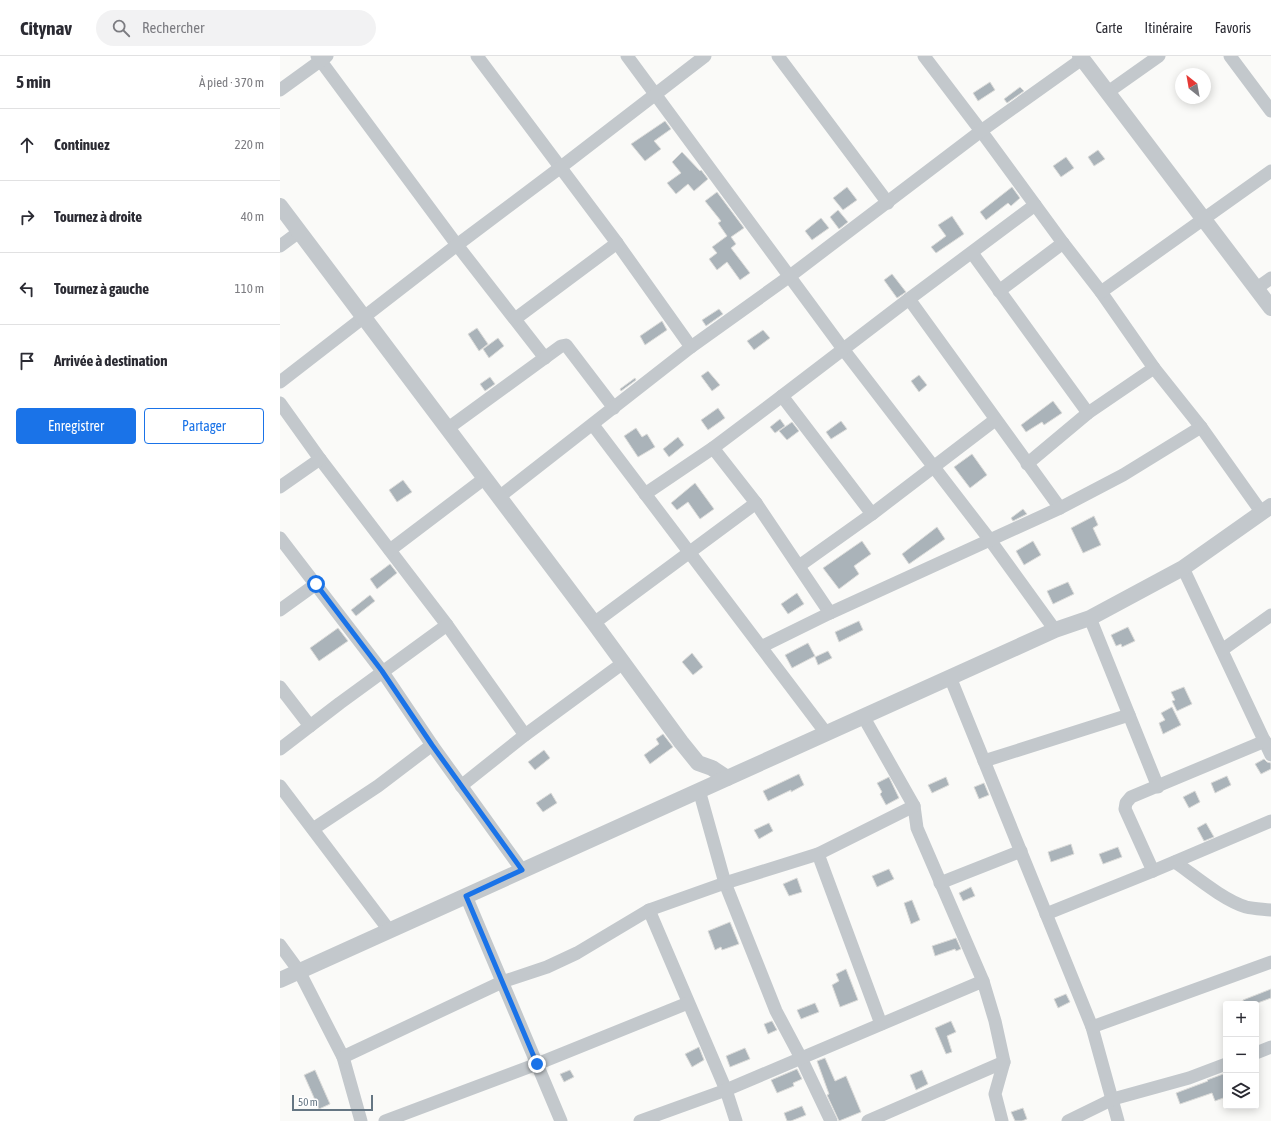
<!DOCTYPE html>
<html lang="fr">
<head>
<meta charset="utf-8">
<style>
  :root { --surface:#fff; --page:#f2f2f3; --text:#2b2b33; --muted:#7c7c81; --line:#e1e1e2; --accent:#1a73e8 }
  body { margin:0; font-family:"Asap Condensed",sans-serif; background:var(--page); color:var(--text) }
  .controls { position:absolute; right:12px; bottom:12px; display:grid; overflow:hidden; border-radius:4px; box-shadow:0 2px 10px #0003 }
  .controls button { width:36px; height:36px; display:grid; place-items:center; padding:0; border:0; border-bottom:1px solid var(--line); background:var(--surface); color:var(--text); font:20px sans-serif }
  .compass { position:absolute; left:895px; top:12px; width:36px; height:36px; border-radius:50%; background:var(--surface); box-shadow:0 2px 10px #0003; rotate:329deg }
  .scale { position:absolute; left:12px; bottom:10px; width:81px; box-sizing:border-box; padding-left:4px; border:2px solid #657683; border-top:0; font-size:11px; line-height:14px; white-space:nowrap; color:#657683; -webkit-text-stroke:3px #fff; paint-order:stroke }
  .stop { position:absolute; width:12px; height:12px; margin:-9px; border:3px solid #1a73e8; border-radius:50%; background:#fff }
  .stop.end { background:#1a73e8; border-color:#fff; box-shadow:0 1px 4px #0008 }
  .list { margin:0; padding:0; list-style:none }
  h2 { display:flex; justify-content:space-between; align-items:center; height:52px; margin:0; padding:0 16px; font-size:17px }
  h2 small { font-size:13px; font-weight:400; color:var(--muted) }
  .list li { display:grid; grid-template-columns:26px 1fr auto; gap:12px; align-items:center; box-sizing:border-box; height:72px; padding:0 16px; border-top:1px solid var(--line) }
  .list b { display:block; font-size:15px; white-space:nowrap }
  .list em { font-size:13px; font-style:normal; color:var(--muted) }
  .actions { display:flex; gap:8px; padding:12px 16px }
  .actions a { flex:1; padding:9px 0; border:1px solid var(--accent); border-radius:4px; text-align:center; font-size:14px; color:var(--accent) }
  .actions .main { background:var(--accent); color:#fff }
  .icon { flex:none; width:22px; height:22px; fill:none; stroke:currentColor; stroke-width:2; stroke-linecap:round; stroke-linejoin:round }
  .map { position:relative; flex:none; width:991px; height:1065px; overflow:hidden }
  header { display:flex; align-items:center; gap:24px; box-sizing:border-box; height:56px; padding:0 20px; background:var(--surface); border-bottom:1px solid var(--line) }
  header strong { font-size:19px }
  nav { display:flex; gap:22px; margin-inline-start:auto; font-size:14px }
  .search { width:280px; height:36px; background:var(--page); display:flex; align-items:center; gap:10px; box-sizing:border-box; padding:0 14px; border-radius:22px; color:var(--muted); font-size:15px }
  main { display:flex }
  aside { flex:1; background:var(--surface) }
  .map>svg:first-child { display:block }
  .building { fill:#aab3b9; stroke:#dcdcda }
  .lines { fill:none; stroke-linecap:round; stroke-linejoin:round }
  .minor { stroke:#c3c8cc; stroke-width:13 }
  .tertiary { stroke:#c3c8cc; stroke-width:16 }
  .route { stroke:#1a73e8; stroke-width:5 }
</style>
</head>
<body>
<header>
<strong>Citynav</strong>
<div class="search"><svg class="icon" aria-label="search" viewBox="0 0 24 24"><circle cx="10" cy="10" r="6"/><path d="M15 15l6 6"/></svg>Rechercher</div>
<nav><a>Carte</a><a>Itinéraire</a><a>Favoris</a></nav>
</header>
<main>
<aside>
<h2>5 min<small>À pied · 370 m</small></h2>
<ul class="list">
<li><svg class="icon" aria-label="ahead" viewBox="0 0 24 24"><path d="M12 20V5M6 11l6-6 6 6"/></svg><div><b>Continuez</b></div><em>220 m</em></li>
<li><svg class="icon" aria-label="right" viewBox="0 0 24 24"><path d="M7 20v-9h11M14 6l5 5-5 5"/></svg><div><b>Tournez à droite</b></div><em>40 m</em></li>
<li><svg class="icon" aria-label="left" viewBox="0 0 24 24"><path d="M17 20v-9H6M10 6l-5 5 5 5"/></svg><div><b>Tournez à gauche</b></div><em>110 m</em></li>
<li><svg class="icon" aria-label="arrive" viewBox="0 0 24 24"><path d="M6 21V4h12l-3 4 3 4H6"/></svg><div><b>Arrivée à destination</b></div></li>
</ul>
<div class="actions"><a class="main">Enregistrer</a><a>Partager</a></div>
</aside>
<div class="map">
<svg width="991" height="1065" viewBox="0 0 991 1065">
  <rect width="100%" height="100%" fill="#fafaf8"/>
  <g class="building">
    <path d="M710,26L715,34L698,45L693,37Z"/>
    <path d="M740,31L744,35L727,47L724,43Z"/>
    <path d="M385,65L391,73L374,85L381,93L365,105L351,88Z"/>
    <path d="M818,94L825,103L814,110L808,101Z"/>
    <path d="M402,96L420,115L421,114L428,123L414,135L408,128L396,138L387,127L401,117L392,106Z"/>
    <path d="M786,101L794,112L781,121L773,110Z"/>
    <path d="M567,131L577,144L563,154L553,142Z"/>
    <path d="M732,131L740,142L731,150L728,147L706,164L700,156Z"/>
    <path d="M437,136L464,172L451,181L456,188L451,192L470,217L460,224L447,206L437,214L429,203L437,197L432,191L447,180L438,167L441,165L425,145Z"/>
    <path d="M558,154L568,166L559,173L550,161Z"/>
    <path d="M672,160L684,178L656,197L651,191L666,180L658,169Z"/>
    <path d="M541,162L549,172L532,184L525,175Z"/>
    <path d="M612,218L626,236L617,242L604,224Z"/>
    <path d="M439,253L443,258L426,270L422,264Z"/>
    <path d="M382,265L387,274L365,289L360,280Z"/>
    <path d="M197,272L208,288L199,295L188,278Z"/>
    <path d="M483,274L490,282L474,294L467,285Z"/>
    <path d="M218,282L224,290L209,302L203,293Z"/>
    <path d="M428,315L440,329L432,335L421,320Z"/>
    <path d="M639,319L647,329L639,336L631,325Z"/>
    <path d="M210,321L215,328L205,335L200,328Z"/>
    <path d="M355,322L356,324L341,335L340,333Z"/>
    <path d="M773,345L782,357L764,369L762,366L746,376L741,369Z"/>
    <path d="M438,352L445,362L428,374L421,364Z"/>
    <path d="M500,363L505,370L495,377L490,371Z"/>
    <path d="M561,365L567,373L551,383L546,376Z"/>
    <path d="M512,366L519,375L507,384L499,375Z"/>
    <path d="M356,372L362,381L367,378L375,391L358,401L344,380Z"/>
    <path d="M398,381L404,389L389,401L383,393Z"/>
    <path d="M692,398L707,419L690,432L674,411Z"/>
    <path d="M123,424L132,436L117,446L109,434Z"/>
    <path d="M415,427L434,453L420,463L408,446L397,454L391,447Z"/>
    <path d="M743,453L747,458L733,465L731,462Z"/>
    <path d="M814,460L818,469L813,472L821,489L803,497L791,472Z"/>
    <path d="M657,471L665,483L629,508L622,498Z"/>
    <path d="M582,485L591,498L574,510L579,518L559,533L543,512Z"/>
    <path d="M753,485L761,499L744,509L736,495Z"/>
    <path d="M110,508L117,517L97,533L90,523Z"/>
    <path d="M788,526L794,538L773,548L767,535Z"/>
    <path d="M517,537L524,548L508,558L501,548Z"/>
    <path d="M90,539L95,545L76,560L71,554Z"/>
    <path d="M579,565L583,574L559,586L555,576Z"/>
    <path d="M848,571L855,585L842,591L841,588L836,590L831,579Z"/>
    <path d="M58,572L68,585L39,605L30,592Z"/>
    <path d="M528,587L535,600L512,612L505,599Z"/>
    <path d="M548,595L552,602L538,609L535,601Z"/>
    <path d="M412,597L423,611L413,619L402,606Z"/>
    <path d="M904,631L912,648L897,655L892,645L895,644L891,636Z"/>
    <path d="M892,651L901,669L883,678L879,667L885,664L881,657Z"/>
    <path d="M383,678L393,691L370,708L364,699L379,688L376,683Z"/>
    <path d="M264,694L270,702L255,714L248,706Z"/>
    <path d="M984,703L987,706L991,707V713L981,718L975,708Z"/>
    <path d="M519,718L524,729L511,736V734L488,745L483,735Z"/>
    <path d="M947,720L951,729L935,737L931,727Z"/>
    <path d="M609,721L619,742L606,749L600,738L602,736L597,727Z"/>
    <path d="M666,721L669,729L652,737L648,729Z"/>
    <path d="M704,727L709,739L699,743L694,731Z"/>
    <path d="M915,735L920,746L909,752L903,741Z"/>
    <path d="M271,737L277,747L263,756L256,747Z"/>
    <path d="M489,767L493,775L479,783L474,774Z"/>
    <path d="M926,767L934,781L924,785L917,772Z"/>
    <path d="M791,788L794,798L771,806L768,796Z"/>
    <path d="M838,791L842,801L823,808L819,798Z"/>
    <path d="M609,813L614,823L597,831L592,820Z"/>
    <path d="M517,822L522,836L509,840L503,828Z"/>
    <path d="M691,831L695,840L683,845L679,837Z"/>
    <path d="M632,844L640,864L631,868L624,847Z"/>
    <path d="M450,866L459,888L442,894L441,891L435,894L428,875Z"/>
    <path d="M676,882L681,893L676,895L675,893L655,900L652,890Z"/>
    <path d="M566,913L578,944L560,951L552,929L559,925L556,918Z"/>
    <path d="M991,933V942L975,948H964L963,944Z"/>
    <path d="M786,938L790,946L778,952L774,943Z"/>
    <path d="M535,947L539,956L521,963L517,954Z"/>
    <path d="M492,965L497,974L488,978L484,968Z"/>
    <path d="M671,965L676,976L667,980L672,996L666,998L655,972Z"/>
    <path d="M419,991L424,1004L412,1011L405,998Z"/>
    <path d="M465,992L470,1003L450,1011L446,1000Z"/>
    <path d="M545,1002L555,1025L566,1020L581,1056L559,1065L547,1039L549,1038L537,1005Z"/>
    <path d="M517,1013L522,1023L513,1027L514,1030L497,1037L491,1024Z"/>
    <path d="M35,1014L50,1048L39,1053L24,1019Z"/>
    <path d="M290,1014L294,1021L284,1026L280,1018Z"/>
    <path d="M642,1014L648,1028L636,1034L630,1019Z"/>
    <path d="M946,1017V1041L935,1045L932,1037L900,1048L896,1037L928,1025L927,1024Z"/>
    <path d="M522,1050L526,1059L511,1065H507L504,1057Z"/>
    <path d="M743,1052L747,1063L742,1065H735L731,1056Z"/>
  </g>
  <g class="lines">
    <g class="minor">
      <path d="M37,0L177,189L265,302"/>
      <path d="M197,0L337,187L411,291"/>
      <path d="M347,0L563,293L710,484L775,574"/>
      <path d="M498,0L608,147"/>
      <path d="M644,0L701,75L783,187L821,236L874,312L921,371L982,457"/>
      <path d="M950,0L991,55"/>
      <path d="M0,34L47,0"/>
      <path d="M828,36L879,0"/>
      <path d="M0,190L19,176"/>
      <path d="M692,197L808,357"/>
      <path d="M977,232L991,222"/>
      <path d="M719,235L783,187"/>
      <path d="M821,236L991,115"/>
      <path d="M629,243L780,452"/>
      <path d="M235,263L337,187"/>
      <path d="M0,326L177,189L281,111L425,0"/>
      <path d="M502,340L592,458"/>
      <path d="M0,347L40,403L167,569L245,679"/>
      <path d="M313,369L546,677"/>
      <path d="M167,373L281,290L286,289L334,352"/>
      <path d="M433,392L476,447L550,557"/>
      <path d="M747,408L808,357L874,312"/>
      <path d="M0,431L40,403"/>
      <path d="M365,438L433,392L502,340L629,243L755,149"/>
      <path d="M219,441L411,291L510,220L701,75L802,3"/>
      <path d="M0,482L102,615L152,689L242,814"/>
      <path d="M110,494L205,422"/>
      <path d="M519,510L592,458L715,364"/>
      <path d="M903,512L991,699"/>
      <path d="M0,554L36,528"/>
      <path d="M810,562L878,731"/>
      <path d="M314,567L476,447"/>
      <path d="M481,591L550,557L780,452L843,419L921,371"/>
      <path d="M942,594L991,559"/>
      <path d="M670,621L812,971L838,1065"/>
      <path d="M0,631L30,670"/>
      <path d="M583,660L634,750L637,772L703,925"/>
      <path d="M0,693L60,647L167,569"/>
      <path d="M704,705L849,659"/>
      <path d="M0,730L109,874"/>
      <path d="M181,730L245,679L343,607"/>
      <path d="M419,734L445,827L496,955L521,1002L551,1065"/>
      <path d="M33,773L98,730L152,689"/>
      <path d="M538,798L601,968"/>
      <path d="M895,806C915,820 943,844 966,851C974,853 983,853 991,854"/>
      <path d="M873,815L845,753L846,747L851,741L985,685"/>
      <path d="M660,827L741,795"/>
      <path d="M186,840L281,1065"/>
      <path d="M369,854L446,1034L456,1065"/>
      <path d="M766,858L873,815L991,765"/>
      <path d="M0,889L19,915L63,1001L81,1065"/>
      <path d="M812,971L991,906"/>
      <path d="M976,997L991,991"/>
      <path d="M63,1001L222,926L267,911L297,897L369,854L445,827L538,798L634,750"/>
      <path d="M105,1065L257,1008L408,947"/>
      <path d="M360,1065L446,1034L703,925L715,965L724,1006L715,1038L722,1065"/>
      <path d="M588,1065L724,1006"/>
      <path d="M788,1065L833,1043L909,1022L946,1008"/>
    </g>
    <g class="tertiary">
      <path d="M800,0L991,252"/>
      <path d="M0,150L314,567L401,686L418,707L432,712L447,722"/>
      <path d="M0,924L775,574L810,562L903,512L991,450"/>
    </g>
  </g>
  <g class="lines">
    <path class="route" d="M36,528L102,615L152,689L242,814L186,840L257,1008"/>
  </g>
</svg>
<div class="controls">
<button>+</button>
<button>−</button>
<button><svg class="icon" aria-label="layers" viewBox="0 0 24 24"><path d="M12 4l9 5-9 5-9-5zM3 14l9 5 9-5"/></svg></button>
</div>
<svg class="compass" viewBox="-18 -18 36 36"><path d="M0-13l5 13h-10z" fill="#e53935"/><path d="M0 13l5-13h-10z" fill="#7c7c81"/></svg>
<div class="scale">50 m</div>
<div class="stop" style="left:36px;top:528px"></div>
<div class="stop end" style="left:257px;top:1008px"></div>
</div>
</main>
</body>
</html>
